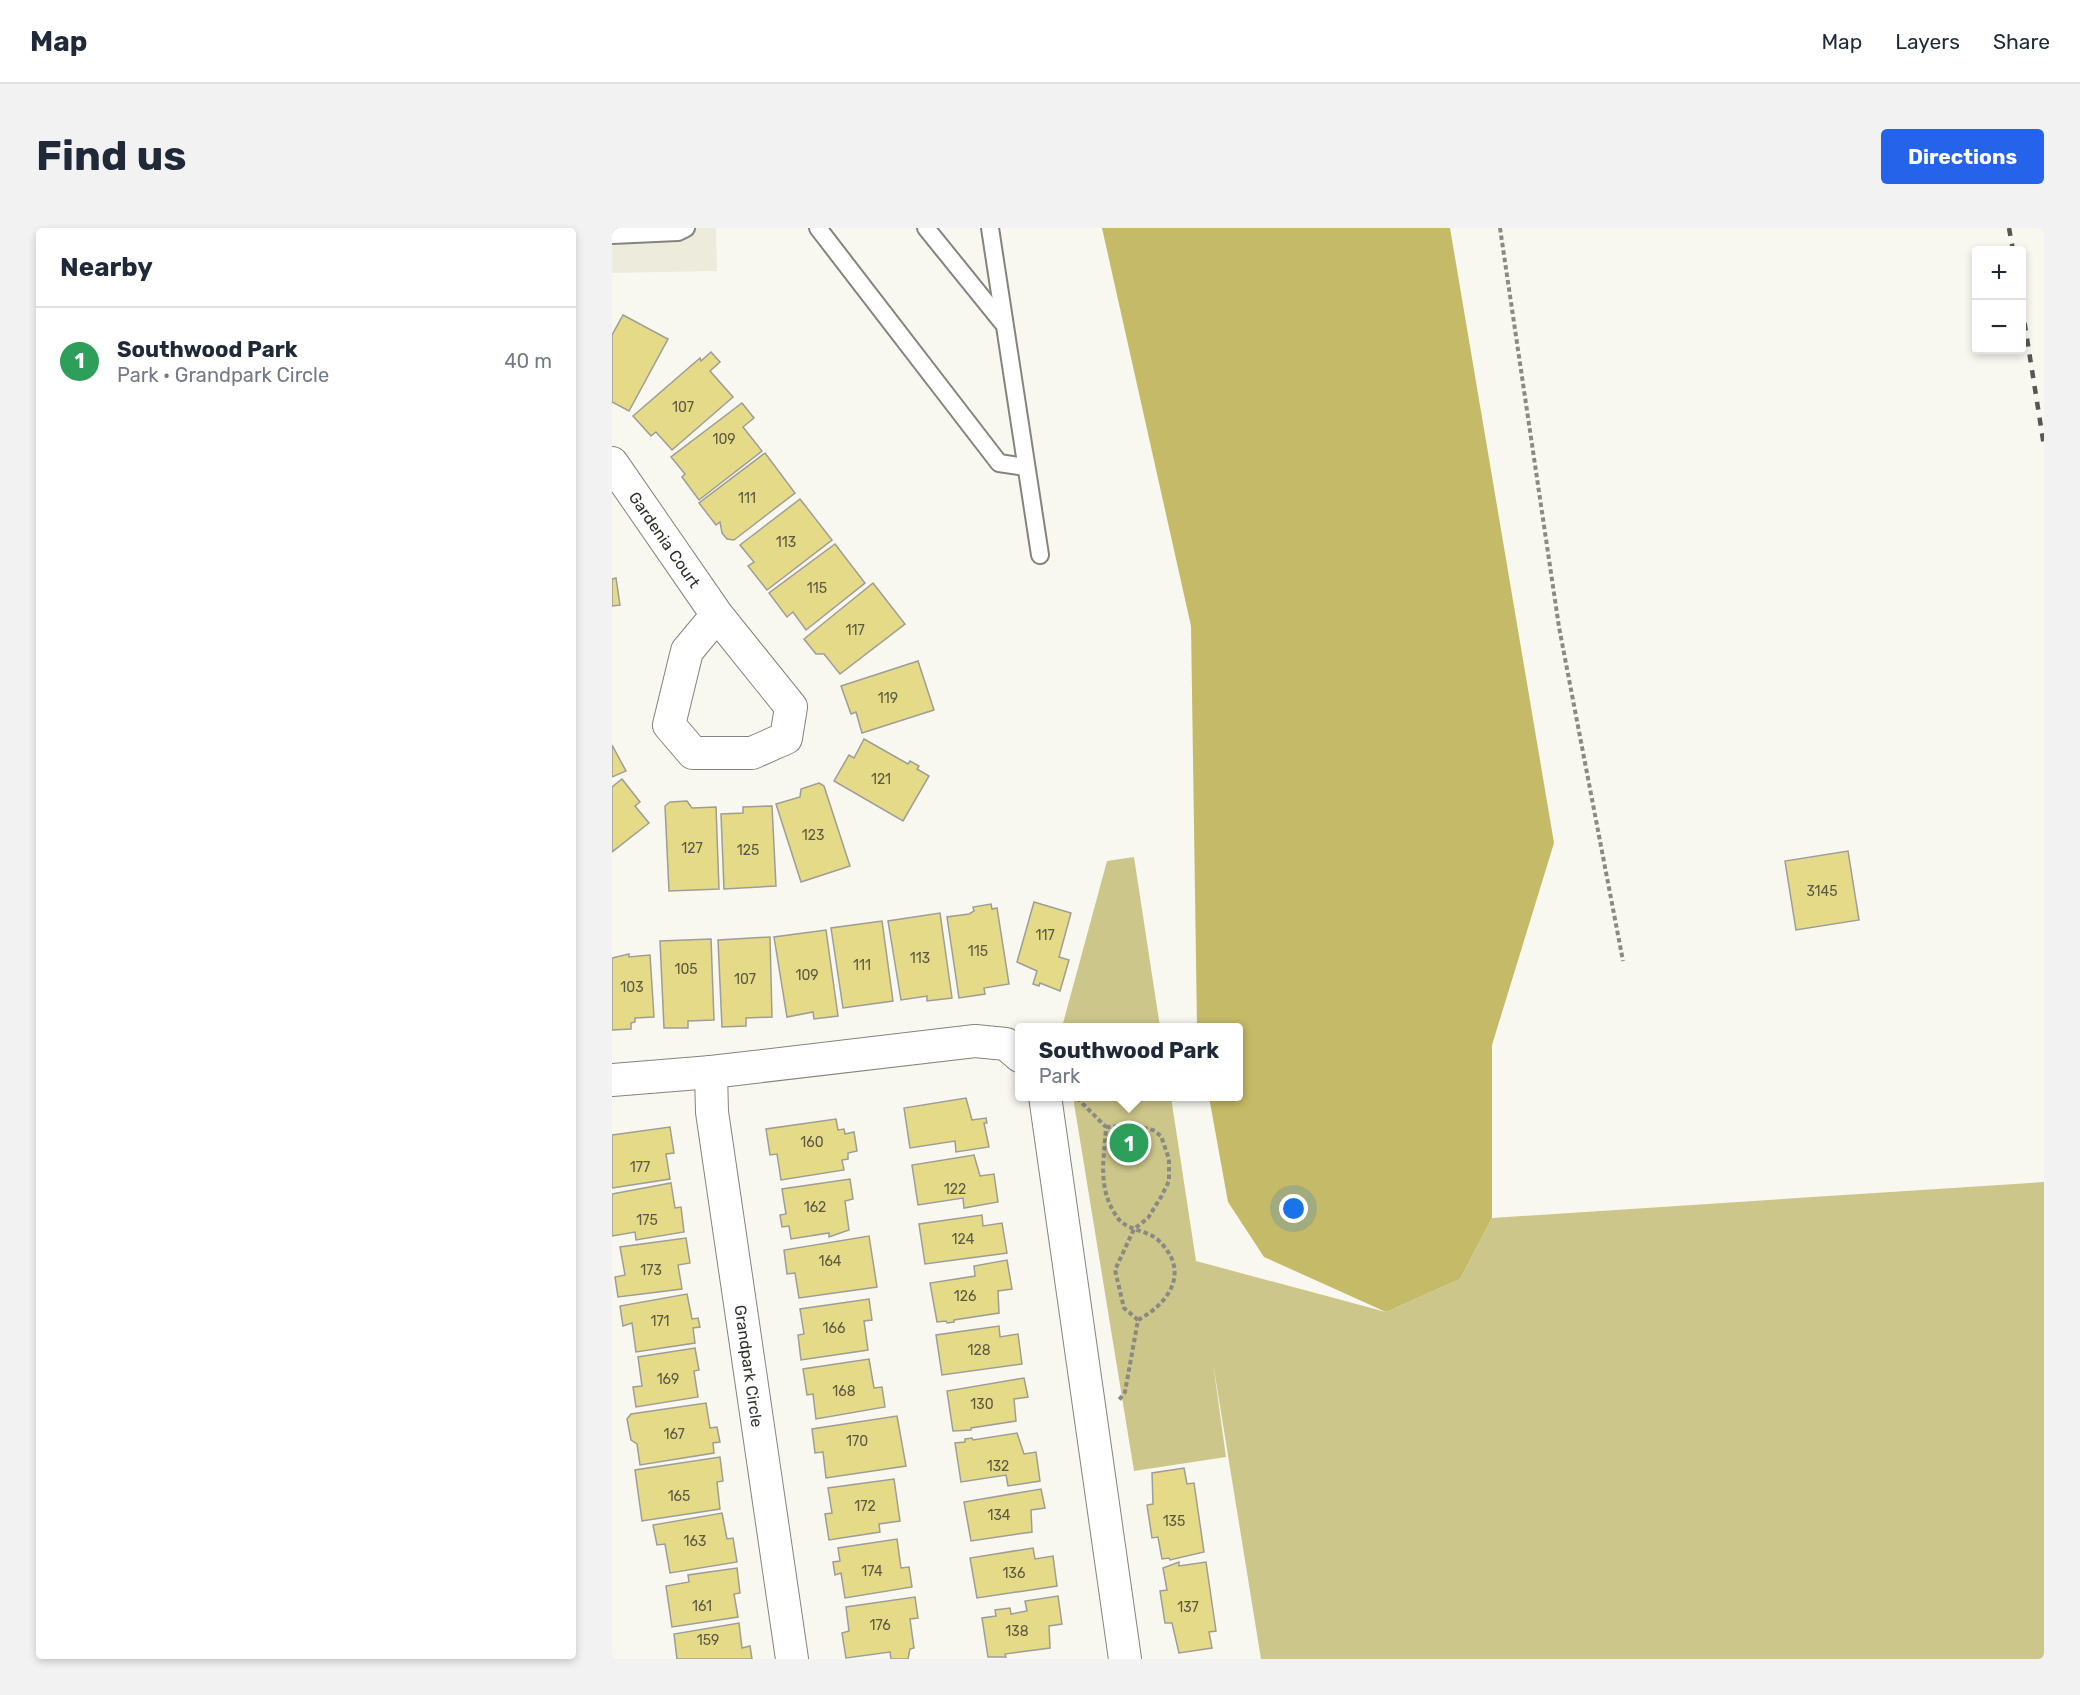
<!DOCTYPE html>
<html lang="en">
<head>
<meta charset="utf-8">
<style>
  :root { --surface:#fff; --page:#f2f2f3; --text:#1f2937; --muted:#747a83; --line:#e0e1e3; --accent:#2563eb }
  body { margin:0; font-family:Rubik,sans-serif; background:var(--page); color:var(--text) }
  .controls { position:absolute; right:18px; top:18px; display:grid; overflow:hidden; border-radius:6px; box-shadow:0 3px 9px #0003 }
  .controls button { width:54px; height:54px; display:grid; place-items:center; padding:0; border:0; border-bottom:2px solid var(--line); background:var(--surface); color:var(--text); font:30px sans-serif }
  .you { position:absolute; left:682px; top:981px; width:21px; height:21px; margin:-15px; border:4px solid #fff; border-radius:50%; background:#1a73e8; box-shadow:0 0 0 9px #1a73e833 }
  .badge { display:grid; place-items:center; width:39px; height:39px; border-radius:50%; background:var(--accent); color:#fff; font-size:20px; font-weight:700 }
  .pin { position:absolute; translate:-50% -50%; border:3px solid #fff; box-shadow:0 2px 6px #0006 }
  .popup { position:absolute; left:403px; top:795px; width:228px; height:78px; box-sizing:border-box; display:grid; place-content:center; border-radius:6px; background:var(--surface); filter:drop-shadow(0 2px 4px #0005); font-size:20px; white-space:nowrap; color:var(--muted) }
  .popup b { font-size:22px; color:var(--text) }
  .popup::after { content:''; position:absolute; left:50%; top:100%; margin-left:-12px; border:12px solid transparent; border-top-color:var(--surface) }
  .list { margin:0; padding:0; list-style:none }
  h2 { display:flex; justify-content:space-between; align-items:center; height:78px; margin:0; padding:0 24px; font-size:26px }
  h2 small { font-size:20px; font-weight:400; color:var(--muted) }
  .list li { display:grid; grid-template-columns:39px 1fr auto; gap:18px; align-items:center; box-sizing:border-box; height:108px; padding:0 24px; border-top:2px solid var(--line) }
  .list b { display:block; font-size:22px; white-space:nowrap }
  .list p { margin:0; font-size:20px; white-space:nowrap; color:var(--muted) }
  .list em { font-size:20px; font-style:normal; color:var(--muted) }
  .map { position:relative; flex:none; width:1432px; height:1431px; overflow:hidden; border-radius:6px }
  header { display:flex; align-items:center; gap:36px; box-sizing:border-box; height:84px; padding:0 30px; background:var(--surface); border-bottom:2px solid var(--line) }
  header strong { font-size:28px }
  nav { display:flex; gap:33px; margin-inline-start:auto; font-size:21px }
  .intro { display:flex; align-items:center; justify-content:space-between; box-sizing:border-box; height:144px; padding:0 36px }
  h1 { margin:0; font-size:42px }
  .button { padding:15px 27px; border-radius:6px; background:var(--accent); color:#fff; font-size:21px; font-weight:700 }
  main { display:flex; gap:36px; padding:0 36px }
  aside { flex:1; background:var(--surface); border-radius:6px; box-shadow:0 3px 9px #0003 }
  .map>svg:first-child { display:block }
  .built { fill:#edecdc }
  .green { fill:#cdc68a }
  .forest { fill:#c5ba67 }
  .building { fill:#e5da87; stroke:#9e9d96; stroke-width:1.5 }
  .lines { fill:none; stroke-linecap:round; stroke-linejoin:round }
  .service-casing { stroke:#84837d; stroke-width:20 }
  .minor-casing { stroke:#84837d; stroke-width:34 }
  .path { stroke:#8a8984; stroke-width:4; stroke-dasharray:4.5 3; stroke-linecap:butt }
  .service { stroke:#fff; stroke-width:16 }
  .minor { stroke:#fff; stroke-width:32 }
  .rail { stroke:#585753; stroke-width:4.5; stroke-dasharray:8 8; stroke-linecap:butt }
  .labels { text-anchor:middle; stroke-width:5; stroke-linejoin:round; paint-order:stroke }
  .number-label { font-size:14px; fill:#5d5a43 }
  .street-label { font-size:16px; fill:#302f2c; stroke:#fff }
</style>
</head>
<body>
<header>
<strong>Map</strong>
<nav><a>Map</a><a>Layers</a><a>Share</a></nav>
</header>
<div class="intro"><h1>Find us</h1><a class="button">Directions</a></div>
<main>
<aside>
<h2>Nearby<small></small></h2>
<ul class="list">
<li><span class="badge" style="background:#2e9e5b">1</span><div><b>Southwood Park</b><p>Park · Grandpark Circle</p></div><em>40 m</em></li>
</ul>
</aside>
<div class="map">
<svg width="1432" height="1431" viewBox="0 0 1432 1431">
  <rect width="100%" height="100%" fill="#f8f8f0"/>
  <path class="built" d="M0,0H104L105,43L0,45Z"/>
  <g class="green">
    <path d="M522,629L548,799H450L495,633Z"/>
    <path d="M461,869H559L584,1033L774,1084L848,1051L880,990L1432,954V1431H649L601,1135L614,1229L522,1243Z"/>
  </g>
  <path class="forest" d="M490,0H838L942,615L880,817V990L848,1051L774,1084L652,1029L616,974L597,869L626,868V800L585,798L579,398Z"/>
  <g class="building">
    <path d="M11,87L56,111L17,183L0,174V107Z"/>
    <path d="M99,124L108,134L98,143L121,169L60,222L44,204L39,208L21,188L88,130L89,133Z"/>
    <path d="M130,175L142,190L131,199L150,223L87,272L70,249L73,246L59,229Z"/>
    <path d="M153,225L183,265L122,312L115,311L110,305L108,294L104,297L87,275Z"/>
    <path d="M188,271L220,312L155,362L136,338L142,334L128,317Z"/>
    <path d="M223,316L253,355L194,402L181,384L175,389L157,365Z"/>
    <path d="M4,350L8,377L0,378V351Z"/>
    <path d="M261,355L293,396L228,446L212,426H204L192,411Z"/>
    <path d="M306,433L322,482L250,505L244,484L239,486L229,458Z"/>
    <path d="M252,511L296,536L298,533L307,538L305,541L317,548L291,593L222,553L237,527L242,530Z"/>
    <path d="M0,517L14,543L0,549Z"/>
    <path d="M10,551L28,574L23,578L37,595L0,624V559Z"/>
    <path d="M207,555L212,558L238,638L189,654L164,576L188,569L189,561Z"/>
    <path d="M75,573L80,580L104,579L107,661L57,663L53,578L58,574Z"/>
    <path d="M160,578L164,658L112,661L109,586L131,585V579Z"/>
    <path d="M1236,623L1247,692L1184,702L1173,633Z"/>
    <path d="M422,674L459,685L447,729L457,732L448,763L428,755L427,758L421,756L425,743L405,734Z"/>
    <path d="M379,676L380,681L385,680L397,756L372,760L373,766L347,770L335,689L357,686L362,683L361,679Z"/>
    <path d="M328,685L340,770L315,773V768L289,772L276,693Z"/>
    <path d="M270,693L281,773L231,780L219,700Z"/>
    <path d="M214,702L226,788L202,791L201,784L175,789L162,709Z"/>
    <path d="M158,709L160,789L134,790V798L110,799L106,712Z"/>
    <path d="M99,711L102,792L76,793V800H52L48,713Z"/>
    <path d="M17,726V729L38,727L42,789L23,790V794L19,795V801L0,802V730Z"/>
    <path d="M354,870L360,892L374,890L375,895H372L377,919L344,924L343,913L298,920L292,880Z"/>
    <path d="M224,891L226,902L232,901L233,906L242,904L245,923L236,925V931L230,932L232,942L169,952L165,926L158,927L154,901Z"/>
    <path d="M58,899L62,925L54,926L58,951L0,960V907Z"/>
    <path d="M362,927L368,948L382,946L386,974L352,980L351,970L306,977L300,937Z"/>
    <path d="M238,951L241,971L233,973L237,1002L217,1009V1005L179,1011L177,998L170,999L168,987L174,986L170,961Z"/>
    <path d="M59,955L63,980L69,979L72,1004L24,1012L23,1004L0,1008V966Z"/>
    <path d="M370,987L371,998L390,995L395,1025L313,1036L307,996Z"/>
    <path d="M257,1008L265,1059L187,1070L183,1045L175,1046L172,1022Z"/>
    <path d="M74,1010L78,1035L66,1037L70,1061L6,1069L3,1049L13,1047L8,1019Z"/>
    <path d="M395,1032L400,1061L386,1063L387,1085L342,1092V1094L335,1095L334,1093L325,1094L318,1055L363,1048L362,1038Z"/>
    <path d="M75,1066L80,1091L86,1090L88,1099L81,1100L83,1115L24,1124L20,1095L11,1098L8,1078Z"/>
    <path d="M257,1071L260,1092L252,1093L256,1122L189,1132L186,1107L192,1106L188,1081Z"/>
    <path d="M387,1098L388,1109L406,1106L410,1136L330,1147L324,1107Z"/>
    <path d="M83,1120L87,1142L82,1143L86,1169L24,1179L21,1159L30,1158L26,1129Z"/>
    <path d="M257,1131L262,1160L270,1159L273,1179L204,1191L201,1166L195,1167L191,1141Z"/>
    <path d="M412,1150L416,1169L402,1171L404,1193L359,1200V1202L341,1203L335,1163Z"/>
    <path d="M94,1175L98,1200L105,1199L108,1214L101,1215L102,1225L28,1237L25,1216L19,1212L15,1191L19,1186Z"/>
    <path d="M285,1188L294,1238L214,1250L211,1224L203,1225L200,1201Z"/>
    <path d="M405,1205L412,1226L424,1224L428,1253L396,1258L394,1247L349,1254L343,1215L353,1214V1211L360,1210L361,1212Z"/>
    <path d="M108,1229L111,1253L105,1254L108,1281L30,1293L23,1242Z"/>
    <path d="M572,1240L575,1256L582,1255L592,1324L558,1332L557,1330L550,1331L546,1309L540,1310L535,1277L541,1276L540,1245Z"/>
    <path d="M282,1251L288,1293L267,1296L268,1304L217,1312L213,1286L220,1285L216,1260Z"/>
    <path d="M429,1261L433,1280L419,1282L420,1304L359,1313L352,1274Z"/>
    <path d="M110,1285L115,1311L121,1310L125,1334L58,1345L53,1316L45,1317L41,1297Z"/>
    <path d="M285,1311L289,1340L297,1339L300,1359L233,1370L229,1345L223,1347L221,1334L228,1333L226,1320Z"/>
    <path d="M421,1320L423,1331L441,1328L445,1358L365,1370L358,1330Z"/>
    <path d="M567,1334V1338L594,1334L604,1403L597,1404L600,1420L567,1425L560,1395H553L548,1363L555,1362L551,1340Z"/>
    <path d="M125,1340L128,1365L122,1366L126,1389L60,1399L54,1358L77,1354L76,1347Z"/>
    <path d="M446,1368L450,1396L437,1398L438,1420L393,1426L394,1429H376L370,1390L384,1388L383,1382L398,1380L399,1386L415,1383L413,1373Z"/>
    <path d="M303,1369L306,1390L298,1391L302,1420L298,1421L296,1431H279L278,1424L234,1430L230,1405L237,1403L234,1379Z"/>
    <path d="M127,1395L130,1420L138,1418L140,1431H65L62,1406Z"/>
  </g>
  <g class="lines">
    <defs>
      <g id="service">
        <path d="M206,0L387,235L413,239"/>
        <path d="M314,0L390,94"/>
        <path d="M378,0L428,327"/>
        <path d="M0,7L66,4L74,0"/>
      </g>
      <g id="minor">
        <path id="s1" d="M0,235L105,387L179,479L174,510L140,525H81L57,497L75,423L105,387"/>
        <path d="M0,852L99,844"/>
        <path d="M433,868L513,1431"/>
        <path d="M180,1431L100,884L99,844L363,813L394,816L408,828"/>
      </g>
    </defs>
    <use href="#service" class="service-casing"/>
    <use href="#minor" class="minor-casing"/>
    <g class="path">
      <path d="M888,0L947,399L1011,733"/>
      <path d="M465,870L494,899C492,932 485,960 505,989C513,1002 534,1002 545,1011C579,1042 559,1074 526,1092L513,1164L507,1172"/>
      <path d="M494,899L520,897L541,902L549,908L557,931V953L549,969L536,990L522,1001L503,1042L512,1080L526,1092"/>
    </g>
    <use href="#service" class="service"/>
    <use href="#minor" class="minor"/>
    <g class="rail">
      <path d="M1397,0L1401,22"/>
      <path d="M1410,79L1432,218"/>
    </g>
  </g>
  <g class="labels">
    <g class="number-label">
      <text x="71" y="184">107</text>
      <text x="112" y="216">109</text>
      <text x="135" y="275">111</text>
      <text x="174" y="319">113</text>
      <text x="205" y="365">115</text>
      <text x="243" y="407">117</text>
      <text x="276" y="475">119</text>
      <text x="269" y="556">121</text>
      <text x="201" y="612">123</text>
      <text x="80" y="625">127</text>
      <text x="136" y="627">125</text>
      <text x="1210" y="668">3145</text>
      <text x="433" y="712">117</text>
      <text x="366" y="728">115</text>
      <text x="308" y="735">113</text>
      <text x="250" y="742">111</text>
      <text x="74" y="746">105</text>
      <text x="195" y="752">109</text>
      <text x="133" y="756">107</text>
      <text x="20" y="764">103</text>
      <text x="200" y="919">160</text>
      <text x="28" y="944">177</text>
      <text x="343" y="966">122</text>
      <text x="203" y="984">162</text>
      <text x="35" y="997">175</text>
      <text x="351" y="1016">124</text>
      <text x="218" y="1038">164</text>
      <text x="39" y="1047">173</text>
      <text x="353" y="1073">126</text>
      <text x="48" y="1098">171</text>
      <text x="222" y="1105">166</text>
      <text x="367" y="1127">128</text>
      <text x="56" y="1156">169</text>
      <text x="232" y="1168">168</text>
      <text x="370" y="1181">130</text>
      <text x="62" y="1211">167</text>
      <text x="245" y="1218">170</text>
      <text x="386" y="1243">132</text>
      <text x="67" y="1273">165</text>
      <text x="253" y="1283">172</text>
      <text x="387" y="1292">134</text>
      <text x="562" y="1298">135</text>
      <text x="83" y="1318">163</text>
      <text x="260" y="1348">174</text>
      <text x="402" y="1350">136</text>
      <text x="90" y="1383">161</text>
      <text x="576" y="1384">137</text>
      <text x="268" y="1402">176</text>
      <text x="405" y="1408">138</text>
      <text x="96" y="1417">159</text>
    </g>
    <g class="street-label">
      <text dy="6" stroke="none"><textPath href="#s1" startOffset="93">Gardenia Court</textPath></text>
      <text transform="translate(137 1138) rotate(82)" y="6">Grandpark Circle</text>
    </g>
  </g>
</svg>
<div class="controls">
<button>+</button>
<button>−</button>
</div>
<div class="you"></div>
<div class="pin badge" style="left:517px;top:915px;background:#2e9e5b">1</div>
<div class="popup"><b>Southwood Park</b>Park</div>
</div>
</main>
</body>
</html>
